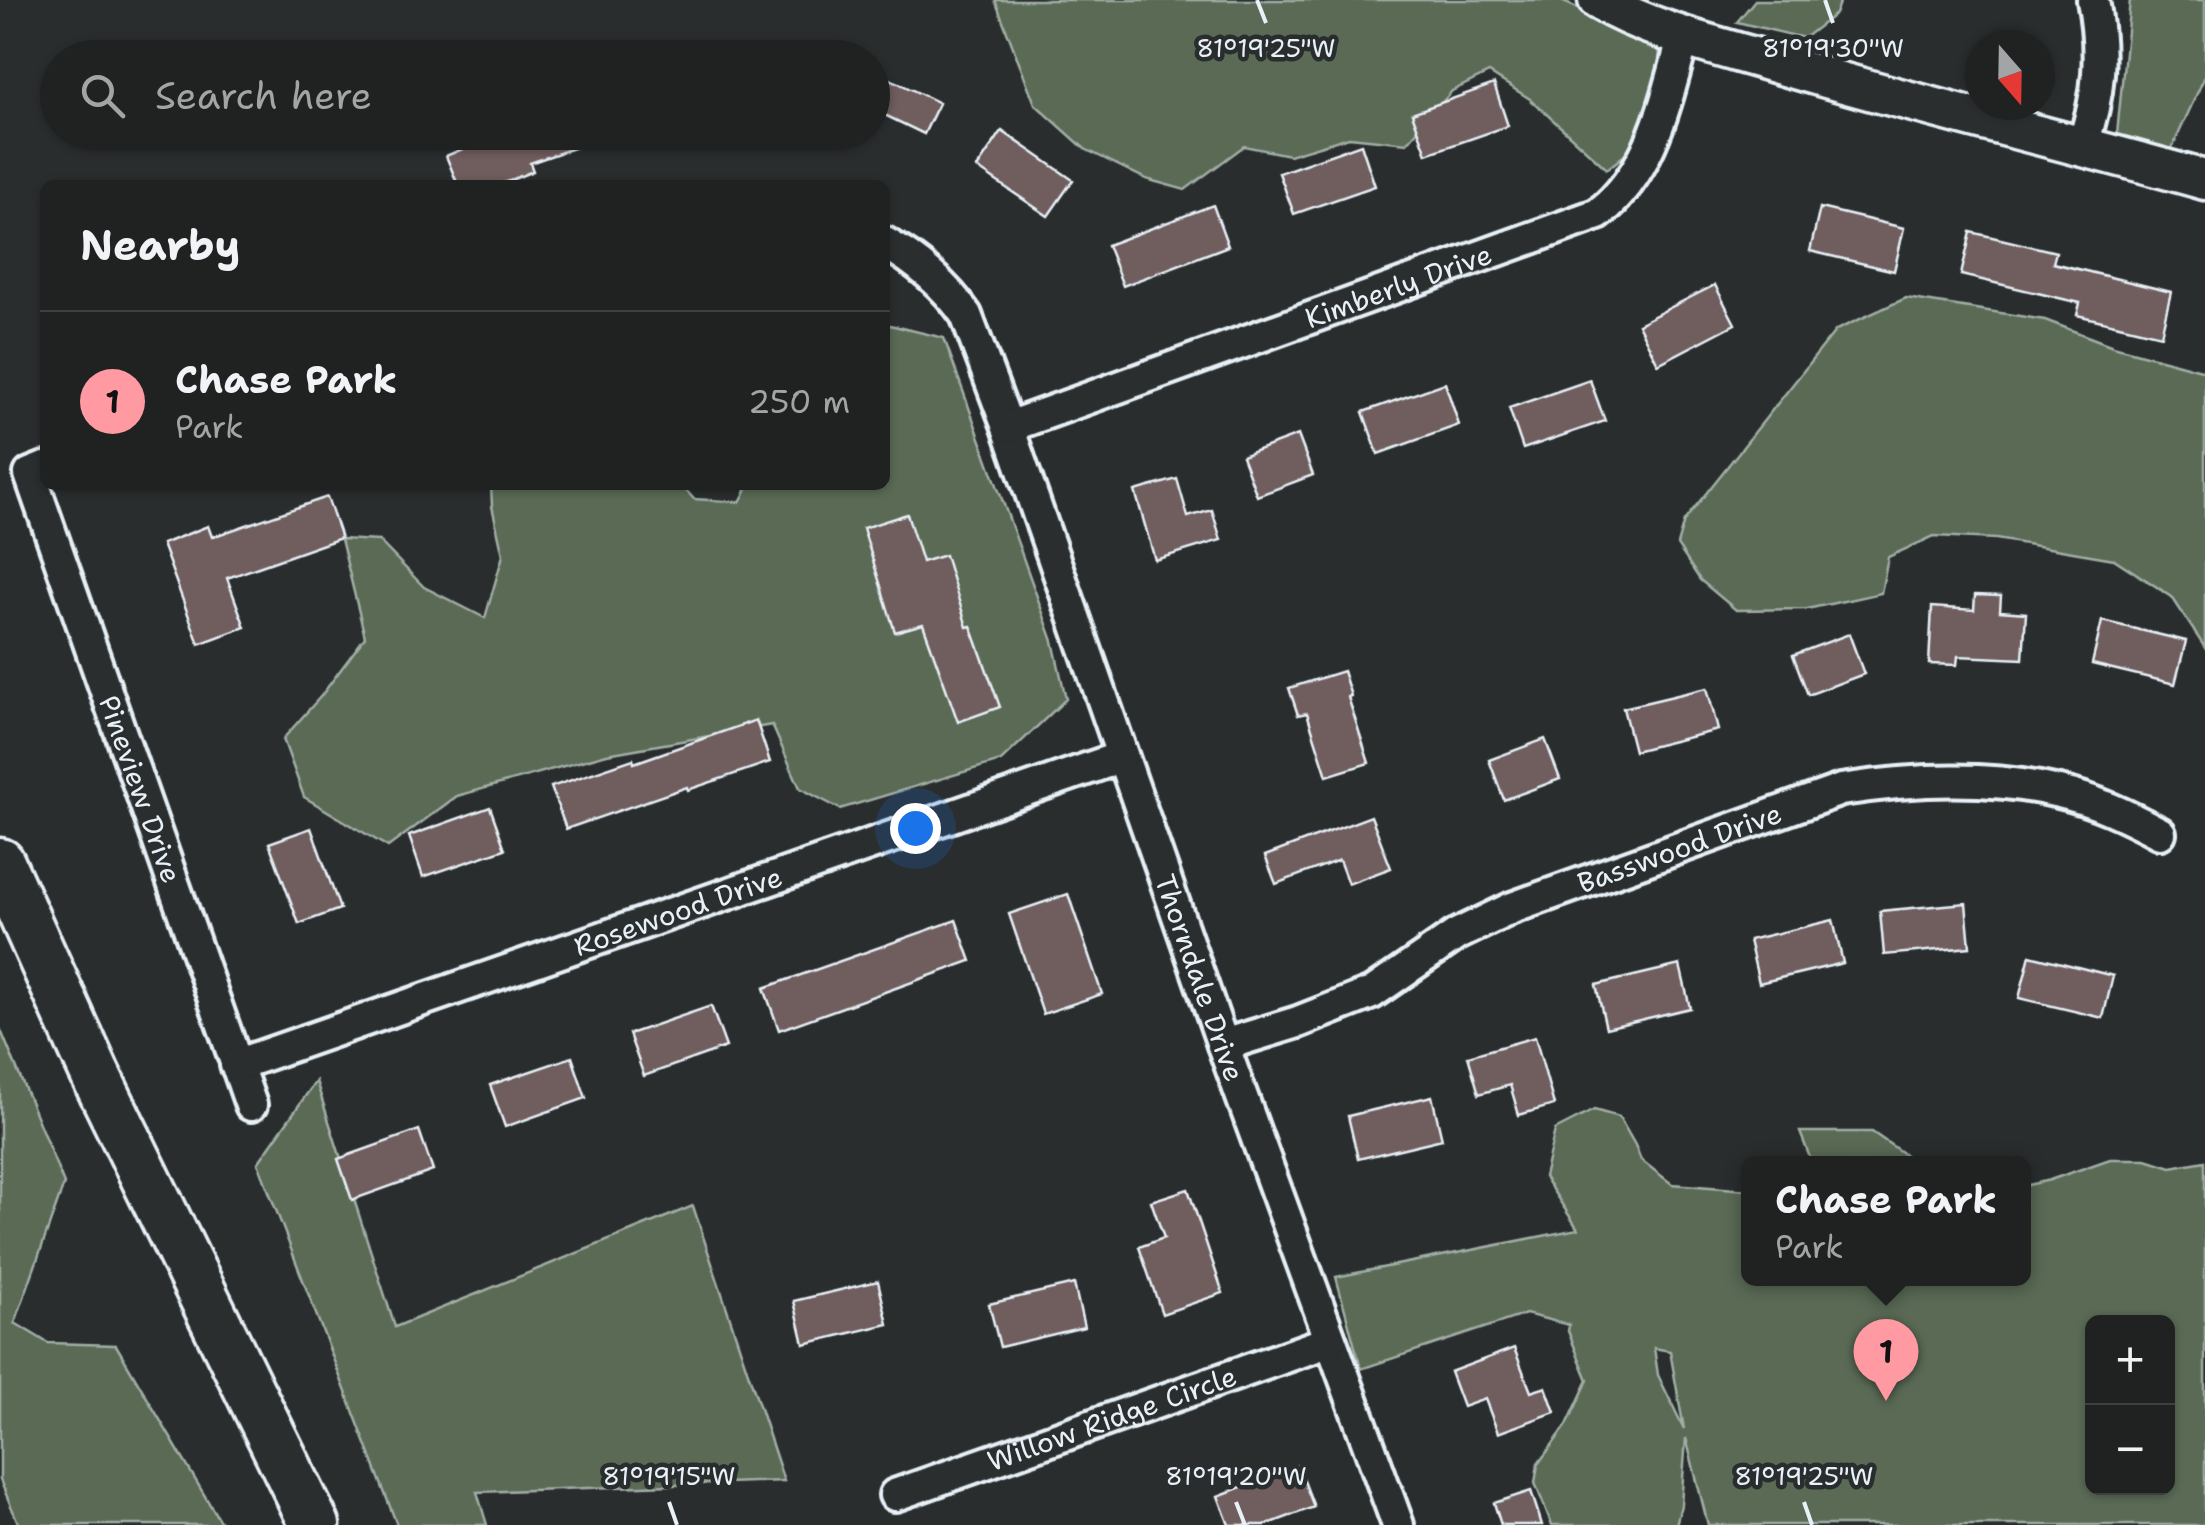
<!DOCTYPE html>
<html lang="en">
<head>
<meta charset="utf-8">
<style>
  :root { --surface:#202222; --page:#2d2f2f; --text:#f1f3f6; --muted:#a2a4a5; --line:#3d3f40; --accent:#ff9aa2 }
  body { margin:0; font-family:"Shantell Sans",sans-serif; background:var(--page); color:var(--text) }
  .controls { position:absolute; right:30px; bottom:30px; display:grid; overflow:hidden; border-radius:15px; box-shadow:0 2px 8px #0004 }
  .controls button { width:90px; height:90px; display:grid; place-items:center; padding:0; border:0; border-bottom:2px solid var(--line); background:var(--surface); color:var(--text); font:50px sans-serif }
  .compass { position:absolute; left:1965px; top:30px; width:90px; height:90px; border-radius:50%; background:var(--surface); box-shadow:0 2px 8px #0004; rotate:160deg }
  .you { position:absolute; left:915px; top:828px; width:35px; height:35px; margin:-25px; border:8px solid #fff; border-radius:50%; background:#1a73e8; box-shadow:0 0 0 15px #1a73e833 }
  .badge { display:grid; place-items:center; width:65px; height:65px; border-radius:50%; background:var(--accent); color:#111; font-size:32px; font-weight:700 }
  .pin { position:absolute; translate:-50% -82px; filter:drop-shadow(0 2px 5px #0008) }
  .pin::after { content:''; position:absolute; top:52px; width:35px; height:30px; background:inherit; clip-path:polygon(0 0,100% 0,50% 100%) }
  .popup { position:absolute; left:1741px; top:1156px; width:290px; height:130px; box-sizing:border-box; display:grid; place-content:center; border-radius:15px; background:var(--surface); filter:drop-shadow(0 2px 8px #0005); font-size:32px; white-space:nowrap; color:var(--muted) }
  .popup b { font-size:38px; color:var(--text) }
  .popup::after { content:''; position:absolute; left:50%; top:100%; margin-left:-20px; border:20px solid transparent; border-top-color:var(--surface) }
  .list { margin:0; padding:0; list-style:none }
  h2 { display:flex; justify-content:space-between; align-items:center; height:130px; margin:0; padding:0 40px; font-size:42px }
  h2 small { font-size:32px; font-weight:400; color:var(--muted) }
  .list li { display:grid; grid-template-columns:65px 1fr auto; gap:30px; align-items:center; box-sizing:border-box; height:180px; padding:0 40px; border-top:2px solid var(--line) }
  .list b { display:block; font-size:38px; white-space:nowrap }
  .list p { margin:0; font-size:32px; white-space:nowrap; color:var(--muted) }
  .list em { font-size:32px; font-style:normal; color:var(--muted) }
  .icon { flex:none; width:55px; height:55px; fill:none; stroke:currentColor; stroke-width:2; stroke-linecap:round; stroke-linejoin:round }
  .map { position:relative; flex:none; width:2205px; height:1525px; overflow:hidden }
  .search { position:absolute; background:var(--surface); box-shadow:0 2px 8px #0004; left:40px; top:40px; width:850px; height:110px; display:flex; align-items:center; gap:25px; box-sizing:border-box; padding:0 35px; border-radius:55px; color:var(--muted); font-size:38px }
  .panel { position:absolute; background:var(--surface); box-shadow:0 2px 8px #0004; left:40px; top:180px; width:850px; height:310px; border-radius:15px }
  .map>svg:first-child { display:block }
  .green { fill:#5a6b54; stroke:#a1aea6; stroke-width:2.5; fill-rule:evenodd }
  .building { fill:#705d5d; stroke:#e8f1f8; stroke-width:2.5 }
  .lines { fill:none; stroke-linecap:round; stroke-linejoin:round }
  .minor-casing { stroke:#e8f1f8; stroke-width:38 }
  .tertiary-casing { stroke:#e8f1f8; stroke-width:45 }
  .primary-casing { stroke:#e8f1f8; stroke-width:55 }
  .minor { stroke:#2a2d2e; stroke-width:30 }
  .tertiary { stroke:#2a2d2e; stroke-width:38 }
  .primary { stroke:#2a2d2e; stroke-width:48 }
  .ticks { fill:none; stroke:#e8f1f8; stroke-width:4 }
  .labels { text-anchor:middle; stroke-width:9; stroke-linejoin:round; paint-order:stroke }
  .street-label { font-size:28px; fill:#e8f1f8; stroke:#2a2d2e }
  .ticks-label { font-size:25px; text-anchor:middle; fill:#e8f1f8; stroke:#2a2d2e; stroke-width:9; stroke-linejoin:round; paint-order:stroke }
</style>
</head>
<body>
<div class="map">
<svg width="2205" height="1525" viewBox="0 0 2205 1525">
  <rect width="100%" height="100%" fill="#2a2d2e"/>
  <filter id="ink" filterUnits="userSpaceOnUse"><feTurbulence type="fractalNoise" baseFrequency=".01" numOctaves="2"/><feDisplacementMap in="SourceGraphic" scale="20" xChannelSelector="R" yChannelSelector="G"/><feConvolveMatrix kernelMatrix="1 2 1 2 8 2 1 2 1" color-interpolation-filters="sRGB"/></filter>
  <g filter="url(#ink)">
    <g class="green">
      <path d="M995,0H1559L1660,44L1655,131L1607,169L1530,99L1489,73L1452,91L1407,143L1349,137L1289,155L1244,146L1185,190L1146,179L1085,149L1035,104Z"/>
      <path d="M1755,0H1840L1835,14L1804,38L1737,22Z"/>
      <path d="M2130,0H2205V76L2163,168L2115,155Z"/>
      <path d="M1906,298L2045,320L2113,346L2205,371V648L2172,597L2114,559L1996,539L1934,536L1888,557L1881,593L1807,609L1736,610L1700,580L1677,545L1684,521L1836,330Z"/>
      <path d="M890,325L944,338L1053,641L1066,699L1001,761L840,809L800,788L772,725L607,754L457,796L388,847L304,797L283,739L321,696L365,637L341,539L379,541L424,587L485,618L503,555L492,506L491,485H681L694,499L740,502L749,485H885V327Z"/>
      <path d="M0,1028L64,1184L15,1323L48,1343L116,1345L222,1525H19L0,1480Z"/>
      <path d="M316,1081L395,1327L693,1206L784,1481L477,1492L487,1525H397L258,1163Z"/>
      <path d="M1594,1110L1619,1117L1635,1145L1641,1160L1672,1184L1748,1190V1278H2024V1186L2050,1180L2110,1159H2146L2171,1167L2205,1161V1525H1708L1686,1438L1681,1505L1676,1525H1552L1535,1483L1538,1464L1567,1425L1588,1380L1568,1331L1569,1325L1526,1314L1361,1369L1336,1277L1578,1229L1544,1177L1555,1130ZM2092,1322H2168V1488H2092ZM1654,1348L1670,1351L1684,1429L1658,1375Z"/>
      <path d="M1872,1132L1917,1163H1812L1800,1132Z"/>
    </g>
    <g class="building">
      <path d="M872,70L939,103L924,134L872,109Z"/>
      <path d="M1494,84L1508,126L1427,154L1412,113Z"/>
      <path d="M1002,131L1073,180L1048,216L977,168Z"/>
      <path d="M502,132H607L608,136L530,163L533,171L499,185H458L446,156Z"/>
      <path d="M1361,144L1375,186L1294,214L1279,173Z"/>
      <path d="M1213,205L1228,246L1123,286L1107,245Z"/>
      <path d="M1820,208L1904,228L1894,271L1810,251Z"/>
      <path d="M1971,232L2056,252L2053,263L2171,292L2161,335L2077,315L2080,303L1961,275Z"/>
      <path d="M1715,285L1735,324L1658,364L1638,324Z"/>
      <path d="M1590,380L1605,421L1523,449L1509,408Z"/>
      <path d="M1445,383L1459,425L1378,454L1363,412Z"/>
      <path d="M1298,435L1313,475L1257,496L1242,456Z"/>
      <path d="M1177,479L1188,517L1212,510L1221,540L1155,560L1135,491Z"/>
      <path d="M327,497L341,538L227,578L245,627L199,644L162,544L208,526L212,537Z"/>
      <path d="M907,514L922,562L945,555L967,627L971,626L1000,707L958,722L923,624L895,632L863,528Z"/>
      <path d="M1975,595L2001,596L2000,611L2026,613L2023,659L1958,656L1957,665L1929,664L1932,607L1974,610Z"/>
      <path d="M2102,621L2186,641L2175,684L2092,664Z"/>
      <path d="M1849,634L1864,674L1808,695L1793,655Z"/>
      <path d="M1343,671L1351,696L1348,697L1369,763L1327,776L1307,713L1298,715L1289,688Z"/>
      <path d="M1707,688L1718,730L1634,751L1623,708Z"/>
      <path d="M756,720L770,762L688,790L687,787L566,829L551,787L633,759L634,763Z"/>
      <path d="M1545,739L1560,779L1504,800L1489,760Z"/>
      <path d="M490,807L505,849L423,877L409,836Z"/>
      <path d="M1371,816L1391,868L1348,884L1339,860L1276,884L1265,856Z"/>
      <path d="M311,828L340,909L299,924L269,843Z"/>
      <path d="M1068,894L1102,994L1043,1014L1009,914Z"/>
      <path d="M1966,903L1970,947L1884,955L1880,911Z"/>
      <path d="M956,920L971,961L779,1030L764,988Z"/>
      <path d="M1833,920L1843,963L1759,983L1749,940Z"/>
      <path d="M2030,955L2113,976L2103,1018L2019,998Z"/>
      <path d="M1680,965L1690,1008L1606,1028L1596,985Z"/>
      <path d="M711,1006L726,1047L644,1076L629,1034Z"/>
      <path d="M1535,1037L1554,1105L1519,1115L1510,1085L1479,1094L1468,1056Z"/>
      <path d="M572,1057L586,1098L505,1127L490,1085Z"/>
      <path d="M1432,1096L1442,1139L1358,1159L1348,1116Z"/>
      <path d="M419,1130L433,1171L352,1200L338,1159Z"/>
      <path d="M1188,1189L1223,1293L1162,1314L1139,1247L1164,1238L1151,1201Z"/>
      <path d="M878,1281L888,1324L804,1344L794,1301Z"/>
      <path d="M1074,1284L1084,1327L1000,1347L989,1304Z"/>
      <path d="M1514,1348L1531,1392L1546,1387L1555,1412L1498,1433L1485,1399L1463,1407L1450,1372Z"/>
      <path d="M1298,1465L1314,1507L1266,1525H1229L1218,1496Z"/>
      <path d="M1531,1491L1542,1525H1501L1494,1503Z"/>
    </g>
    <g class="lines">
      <defs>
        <g id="minor">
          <path d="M2082,146C2100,96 2103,52 2093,0"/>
          <path id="s1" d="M885,243C916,260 946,286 966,315L1008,427L1223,1045L1398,1525"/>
          <path id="s2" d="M1008,427L1598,214C1653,171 1666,100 1684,36"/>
          <path id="s3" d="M45,468L30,474L251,1105"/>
          <path id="s4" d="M1223,1045L1298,1022L1372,993L1456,935L1512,908L1841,790C1911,779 1989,775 2059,792C2095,800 2128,816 2160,833"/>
          <path id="s5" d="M236,1065L1121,757"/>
          <path id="s6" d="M895,1495L1330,1341"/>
        </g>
        <path id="tertiary" d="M1598,0C1652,32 1718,46 1778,64C1919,106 2063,140 2205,180"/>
        <path id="primary" d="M0,863L95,1074L315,1525"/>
      </defs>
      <use href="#minor" class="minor-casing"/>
      <use href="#tertiary" class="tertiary-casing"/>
      <use href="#primary" class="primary-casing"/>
      <use href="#minor" class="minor"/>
      <use href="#tertiary" class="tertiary"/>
      <use href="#primary" class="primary"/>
    </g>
  </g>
  <path class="ticks" d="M1257,0L1266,23M1825,0L1833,23M669,1502L677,1525M1236,1502L1245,1525M1804,1502L1812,1525"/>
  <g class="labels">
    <g class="street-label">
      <text dy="10" stroke="none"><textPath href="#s2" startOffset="415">Kimberly Drive</textPath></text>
      <text dy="10" stroke="none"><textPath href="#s3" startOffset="350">Pineview Drive</textPath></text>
      <text dy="10" stroke="none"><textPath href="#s4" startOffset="500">Basswood Drive</textPath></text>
      <text dy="10" stroke="none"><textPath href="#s5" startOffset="468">Rosewood Drive</textPath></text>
      <text dy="10" stroke="none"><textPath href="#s1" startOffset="812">Thorndale Drive</textPath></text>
      <text dy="10" stroke="none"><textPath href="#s6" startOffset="230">Willow Ridge Circle</textPath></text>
    </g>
  </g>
  <g class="ticks-label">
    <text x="1266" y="57">81°19'25"W</text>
    <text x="1833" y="57">81°19'30"W</text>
    <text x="669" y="1485">81°19'15"W</text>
    <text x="1236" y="1485">81°19'20"W</text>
    <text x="1804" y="1485">81°19'25"W</text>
  </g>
</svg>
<div class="controls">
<button>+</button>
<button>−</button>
</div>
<svg class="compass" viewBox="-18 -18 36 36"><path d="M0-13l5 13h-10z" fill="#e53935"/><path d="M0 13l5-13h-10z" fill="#a2a4a5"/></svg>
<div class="you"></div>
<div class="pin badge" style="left:1886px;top:1401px">1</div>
<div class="popup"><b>Chase Park</b>Park</div>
<div class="search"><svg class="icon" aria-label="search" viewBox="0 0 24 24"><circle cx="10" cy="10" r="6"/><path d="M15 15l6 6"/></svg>Search here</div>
<section class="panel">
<h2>Nearby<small></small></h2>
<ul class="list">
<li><span class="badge">1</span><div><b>Chase Park</b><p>Park</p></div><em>250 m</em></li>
</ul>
</section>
</div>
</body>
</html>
